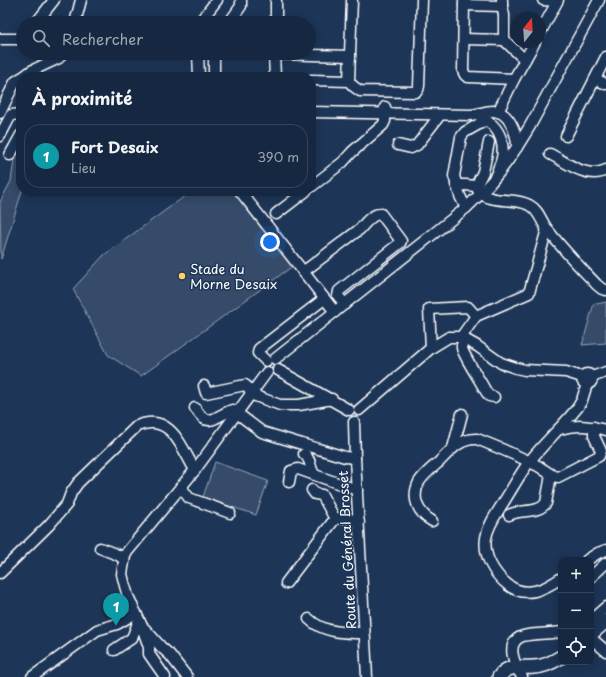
<!DOCTYPE html>
<html lang="fr">
<head>
<meta charset="utf-8">
<style>
  :root { --surface:#162841; --page:#1f3048; --text:#f1f3f6; --muted:#9ea6b1; --line:#35445a; --accent:#ffd166 }
  body { margin:0; font-family:"Playpen Sans",sans-serif; background:var(--page); color:var(--text) }
  .controls { position:absolute; right:12px; bottom:12px; display:grid; overflow:hidden; border-radius:8px; box-shadow:0 2px 10px #0003 }
  .controls button { width:36px; height:36px; display:grid; place-items:center; padding:0; border:0; border-bottom:1px solid var(--line); background:var(--surface); color:var(--text); font:20px sans-serif }
  .compass { position:absolute; left:510px; top:12px; width:36px; height:36px; border-radius:50%; background:var(--surface); box-shadow:0 2px 10px #0003; rotate:17deg }
  .you { position:absolute; left:270px; top:242px; width:14px; height:14px; margin:-10px; border:3px solid #fff; border-radius:50%; background:#1a73e8; box-shadow:0 0 0 6px #1a73e833 }
  .badge { display:grid; place-items:center; width:26px; height:26px; border-radius:50%; background:var(--accent); color:#fff; font-size:13px; font-weight:700 }
  .pin { position:absolute; translate:-50% -33px; filter:drop-shadow(0 1px 2px #0008) }
  .pin::after { content:''; position:absolute; top:21px; width:14px; height:12px; background:inherit; clip-path:polygon(0 0,100% 0,50% 100%) }
  .list { margin:0; padding:0; list-style:none }
  h2 { display:flex; justify-content:space-between; align-items:center; height:52px; margin:0; padding:0 16px; font-size:17px }
  h2 small { font-size:13px; font-weight:400; color:var(--muted) }
  .list li { display:grid; grid-template-columns:26px 1fr auto; gap:12px; align-items:center; box-sizing:border-box; height:64px; margin:0 8px 8px; padding:0 8px; border:1px solid var(--line); border-radius:16px }
  .list b { display:block; font-size:15px; white-space:nowrap }
  .list p { margin:0; font-size:13px; white-space:nowrap; color:var(--muted) }
  .list em { font-size:13px; font-style:normal; color:var(--muted) }
  .icon { flex:none; width:22px; height:22px; fill:none; stroke:currentColor; stroke-width:2; stroke-linecap:round; stroke-linejoin:round }
  .map { position:relative; flex:none; width:606px; height:677px; overflow:hidden }
  .search { position:absolute; background:var(--surface); box-shadow:0 2px 10px #0003; left:16px; top:16px; width:300px; height:44px; display:flex; align-items:center; gap:10px; box-sizing:border-box; padding:0 14px; border-radius:22px; color:var(--muted); font-size:15px }
  .panel { position:absolute; background:var(--surface); box-shadow:0 2px 10px #0003; left:16px; top:72px; width:300px; height:124px; border-radius:16px }
  .map>svg:first-child { display:block }
  .green { fill:#364b69; stroke:#9aa5b4 }
  .lines { fill:none; stroke-linecap:round; stroke-linejoin:round }
  .minor-casing { stroke:#fff; stroke-width:13 }
  .major-casing { stroke:#fff; stroke-width:16 }
  .minor { stroke:#1d3557; stroke-width:10 }
  .major { stroke:#1d3557; stroke-width:13 }
  .poi-dot { fill:#ffd166; stroke:#1d3557; stroke-width:1.5 }
  .labels { text-anchor:middle; stroke-width:3; stroke-linejoin:round; paint-order:stroke }
  .poi-label { font-size:13px; fill:#fff; stroke:#1d3557; text-anchor:start }
  .street-label { font-size:13px; fill:#fff; stroke:#1d3557 }
</style>
</head>
<body>
<div class="map">
<svg width="606" height="677" viewBox="0 0 606 677">
  <rect width="100%" height="100%" fill="#1d3557"/>
  <filter id="ink" filterUnits="userSpaceOnUse"><feTurbulence type="fractalNoise" baseFrequency=".025" numOctaves="2"/><feDisplacementMap in="SourceGraphic" scale="8" xChannelSelector="R" yChannelSelector="G"/><feConvolveMatrix kernelMatrix="1 2 1 2 8 2 1 2 1" color-interpolation-filters="sRGB"/></filter>
  <g filter="url(#ink)">
    <g class="green">
      <path d="M21,145L22,191L1,259L0,202L11,181L14,160Z"/>
      <path d="M192,191H240L297,263L141,376L108,355L73,289L104,255Z"/>
      <path d="M606,302V343L582,345L594,303L597,304Z"/>
      <path d="M215,462L268,481L256,515L203,497Z"/>
    </g>
    <g class="lines">
      <defs>
        <g id="minor">
          <path d="M352,0L349,81L353,86L360,91L415,92L418,90L419,86L422,0"/>
          <path d="M464,0L463,71L465,75L468,77L514,79"/>
          <path d="M502,0V6L504,15V40L525,60"/>
          <path d="M543,0L557,1"/>
          <path d="M464,5L502,6"/>
          <path d="M36,23L54,0"/>
          <path d="M75,23L81,0"/>
          <path d="M199,23L217,0"/>
          <path d="M229,23L241,6V0"/>
          <path d="M276,23V0"/>
          <path d="M540,33L558,0"/>
          <path d="M0,39H18L23,37"/>
          <path d="M464,39L504,40"/>
          <path d="M198,53L199,77"/>
          <path d="M274,53L275,77"/>
          <path d="M274,54L350,56"/>
          <path d="M23,77L31,71L59,58L62,53"/>
          <path d="M214,77V53"/>
          <path d="M595,79L606,84"/>
          <path d="M311,80L349,81"/>
          <path d="M498,112L514,79L535,42"/>
          <path d="M0,113L15,82L21,78"/>
          <path d="M481,118C502,126 508,150 498,169"/>
          <path d="M0,136L11,115L21,114"/>
          <path d="M566,136L606,57"/>
          <path d="M489,142L483,172L476,186L479,192C492,204 515,197 529,205C539,210 541,221 547,229C562,249 580,267 597,285L602,289L606,290"/>
          <path d="M398,145L411,148L417,145L440,115"/>
          <path d="M517,147L530,126L599,0"/>
          <path d="M550,154C566,162 587,180 606,170"/>
          <path d="M10,155L21,135"/>
          <path d="M456,185H465L476,186"/>
          <path d="M311,187L343,162L352,152L383,125L385,121V107"/>
          <path d="M240,191L335,312"/>
          <path d="M466,208L460,196L454,176L461,137L465,132L486,120"/>
          <path d="M276,214L306,191"/>
          <path d="M303,272L360,229C365,223 373,213 381,214L401,241L400,243L339,291L338,296L345,304"/>
          <path d="M461,337L476,316L529,293L547,229"/>
          <path d="M465,339C463,342 461,345 462,348C464,357 480,380 485,390L489,396L494,397"/>
          <path d="M431,348L429,309L468,307L476,316"/>
          <path d="M275,359L466,208C486,190 503,169 517,147C517,133 509,111 493,111C486,111 479,114 471,115L311,112"/>
          <path d="M266,361L258,353L259,349L324,299"/>
          <path d="M278,370L349,410"/>
          <circle cx="587" cy="379" r="5"/>
          <path d="M592,377L606,372"/>
          <path d="M204,386L206,393L245,385L252,391"/>
          <path d="M250,394L280,405H299L332,399"/>
          <path d="M195,408C197,411 200,415 203,418C212,425 224,411 233,410L262,432L345,457L355,458"/>
          <path d="M359,410L431,348L449,337H461L477,346L501,363L516,368L525,370L566,372L582,377"/>
          <path d="M354,422L355,458L367,677"/>
          <path d="M560,429C576,424 590,426 606,430"/>
          <path d="M453,448L462,414"/>
          <path d="M304,454C312,459 309,469 315,475"/>
          <path d="M289,482L291,471L298,469L357,490"/>
          <path d="M181,487L189,498L230,513"/>
          <path d="M312,490L315,494L322,495L335,519"/>
          <path d="M509,515C520,509 538,514 546,503L551,475"/>
          <path d="M432,521C418,513 411,498 419,482C424,474 432,468 439,462C450,451 460,438 477,439C497,447 517,455 536,465C543,468 550,476 558,477L599,456L601,451L594,436V427"/>
          <path d="M100,548L118,555L124,559"/>
          <path d="M587,560L598,553L606,550"/>
          <path d="M0,573L49,525L67,504L71,493L78,483L137,426C171,412 181,447 195,470"/>
          <path d="M591,577L606,563"/>
          <path d="M561,578C545,589 526,599 508,585C494,574 483,556 486,538C488,525 497,513 503,503C512,489 520,474 529,462C544,443 563,426 578,407L582,400L587,384"/>
          <path d="M286,583L334,520C342,515 350,519 359,522"/>
          <path d="M309,619C323,633 346,633 364,633"/>
          <path d="M591,620L606,607"/>
          <path d="M145,629L162,648L170,655L187,677"/>
          <path d="M591,638L606,651"/>
          <path d="M114,650L132,638L139,620"/>
          <path d="M32,677L97,630L117,624L136,613"/>
          <path d="M165,677L149,654V647L141,624L128,596L125,586L122,574L125,556L127,552L195,470L267,372"/>
          <path d="M522,677C516,667 503,642 523,636C535,633 549,634 561,632"/>
        </g>
        <g id="major">
          <path d="M591,634L606,621"/>
          <path d="M499,677C508,664 520,668 534,667C543,667 553,662 561,657"/>
        </g>
      </defs>
      <use href="#minor" class="minor-casing"/>
      <use href="#major" class="major-casing"/>
      <use href="#minor" class="minor"/>
      <use href="#major" class="major"/>
    </g>
  </g>
  <circle class="poi-dot" cx="182" cy="276" r="4"/>
  <g class="labels">
    <g class="poi-label">
      <text x="190" y="274">Stade du<tspan x="190" dy="15">Morne Desaix</tspan></text>
    </g>
    <g class="street-label">
      <text transform="translate(347 550) rotate(-93)" y="5">Route du Général Brosset</text>
    </g>
  </g>
</svg>
<div class="controls">
<button>+</button>
<button>−</button>
<button><svg class="icon" aria-label="locate" viewBox="0 0 24 24"><circle cx="12" cy="12" r="6"/><path d="M12 2v4M12 18v4M2 12h4M18 12h4"/></svg></button>
</div>
<svg class="compass" viewBox="-18 -18 36 36"><path d="M0-13l5 13h-10z" fill="#e53935"/><path d="M0 13l5-13h-10z" fill="#9ea6b1"/></svg>
<div class="you"></div>
<div class="pin badge" style="left:116px;top:626px;background:#0f9aa8">1</div>
<div class="search"><svg class="icon" aria-label="search" viewBox="0 0 24 24"><circle cx="10" cy="10" r="6"/><path d="M15 15l6 6"/></svg>Rechercher</div>
<section class="panel">
<h2>À proximité<small></small></h2>
<ul class="list">
<li><span class="badge" style="background:#0f9aa8">1</span><div><b>Fort Desaix</b><p>Lieu</p></div><em>390 m</em></li>
</ul>
</section>
</div>
</body>
</html>
